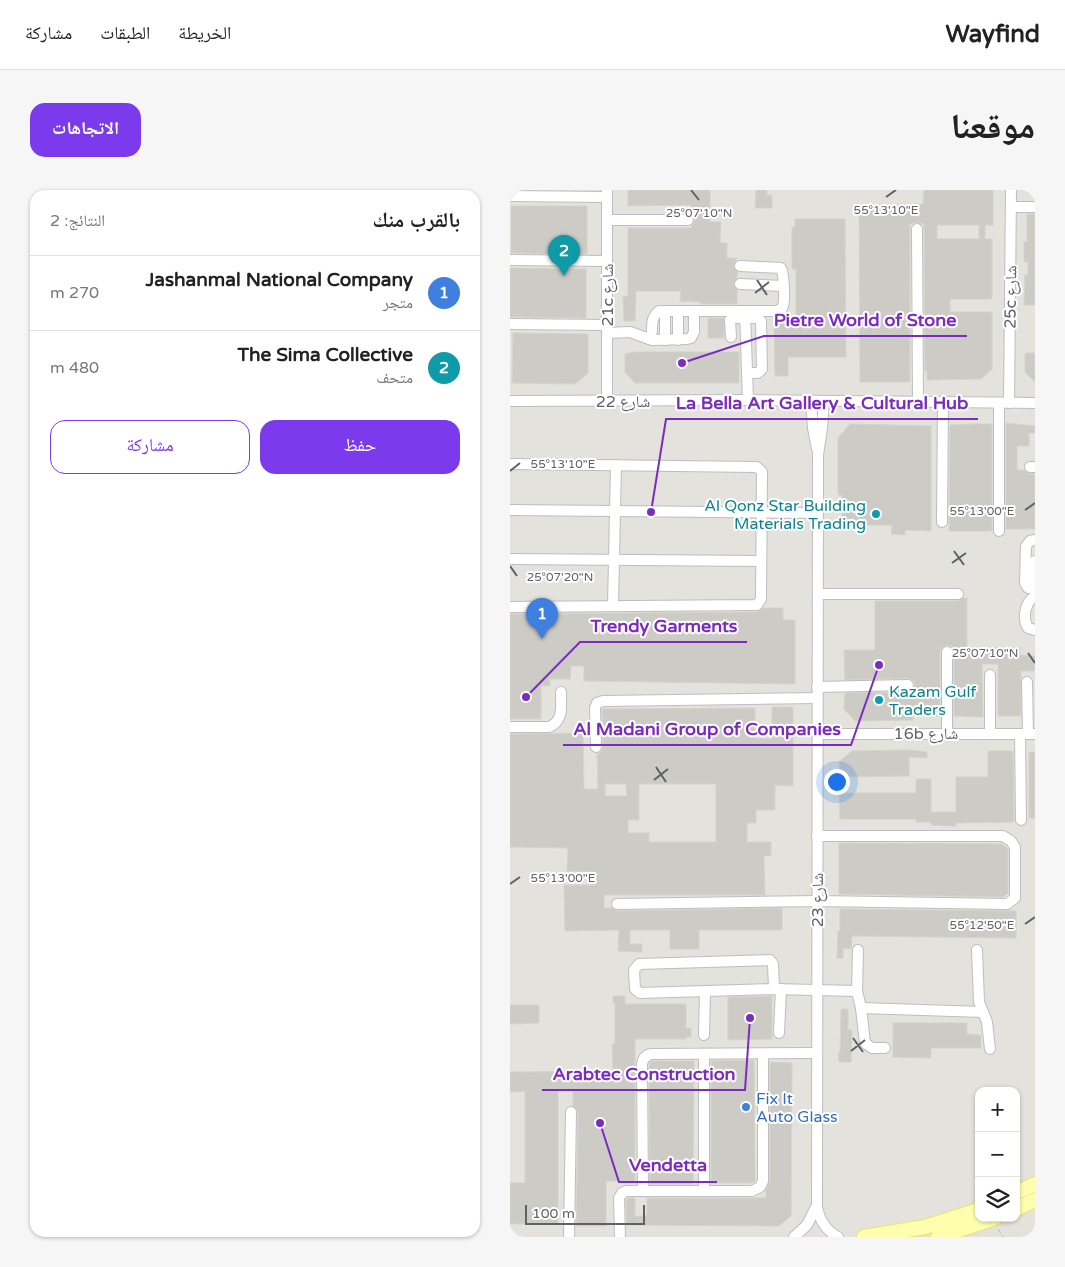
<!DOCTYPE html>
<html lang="ar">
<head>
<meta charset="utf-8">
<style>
  :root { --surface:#fff; --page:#f6f6f6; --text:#222; --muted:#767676; --line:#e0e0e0; --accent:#7c3aed }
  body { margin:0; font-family:"Varela Round","Noto Naskh Arabic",sans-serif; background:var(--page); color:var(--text); direction:rtl }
  .controls { position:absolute; right:15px; bottom:15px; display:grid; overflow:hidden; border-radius:10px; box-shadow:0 1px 4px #0004 }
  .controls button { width:45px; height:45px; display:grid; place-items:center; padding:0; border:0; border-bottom:1px solid var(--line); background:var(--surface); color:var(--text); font:25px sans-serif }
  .scale { position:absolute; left:15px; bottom:12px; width:120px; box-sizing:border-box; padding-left:5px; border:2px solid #5f6168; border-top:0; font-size:14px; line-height:18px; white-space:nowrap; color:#5f6168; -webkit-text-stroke:4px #fff; paint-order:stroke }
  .you { position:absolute; left:326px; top:591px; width:18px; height:18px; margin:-12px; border:4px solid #fff; border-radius:50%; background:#1a73e8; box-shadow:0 0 0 8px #1a73e833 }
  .badge { display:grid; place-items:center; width:32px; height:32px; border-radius:50%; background:var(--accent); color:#fff; font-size:16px; font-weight:700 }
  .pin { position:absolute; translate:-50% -41px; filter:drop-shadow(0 1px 2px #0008) }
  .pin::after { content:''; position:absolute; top:26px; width:18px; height:15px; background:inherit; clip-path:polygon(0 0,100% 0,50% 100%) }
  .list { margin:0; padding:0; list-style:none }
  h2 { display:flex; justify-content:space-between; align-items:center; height:65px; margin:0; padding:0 20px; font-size:21px }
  h2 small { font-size:16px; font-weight:400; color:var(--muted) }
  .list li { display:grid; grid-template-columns:32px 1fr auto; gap:15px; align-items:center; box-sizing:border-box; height:75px; padding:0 20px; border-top:1px solid var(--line) }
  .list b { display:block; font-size:19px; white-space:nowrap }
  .list p { margin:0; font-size:16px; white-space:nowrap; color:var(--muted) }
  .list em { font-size:16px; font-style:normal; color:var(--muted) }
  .actions { display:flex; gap:10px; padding:15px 20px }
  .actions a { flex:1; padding:11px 0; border:1px solid var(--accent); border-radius:15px; text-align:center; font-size:18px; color:var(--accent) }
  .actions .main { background:var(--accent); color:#fff }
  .icon { flex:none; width:28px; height:28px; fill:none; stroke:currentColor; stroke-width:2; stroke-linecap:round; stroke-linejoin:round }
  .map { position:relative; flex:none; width:525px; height:1047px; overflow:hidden; direction:ltr; border-radius:15px }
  header { display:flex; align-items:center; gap:30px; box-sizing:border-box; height:70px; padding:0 25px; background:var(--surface); border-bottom:1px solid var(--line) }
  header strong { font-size:24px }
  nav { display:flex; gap:28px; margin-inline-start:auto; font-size:18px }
  .intro { display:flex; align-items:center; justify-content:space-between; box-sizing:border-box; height:120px; padding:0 30px }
  h1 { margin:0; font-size:35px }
  .button { padding:12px 22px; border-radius:15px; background:var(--accent); color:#fff; font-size:18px; font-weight:700 }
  main { display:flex; gap:30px; padding:0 30px }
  aside { flex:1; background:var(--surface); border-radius:15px; box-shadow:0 1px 4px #0004 }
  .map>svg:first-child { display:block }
  .industrial { fill:#e3e2dc; fill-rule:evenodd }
  .building { fill:#cccbc5; stroke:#d6d4c6; fill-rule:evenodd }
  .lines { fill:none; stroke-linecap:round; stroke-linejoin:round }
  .minor-casing { stroke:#bcbec3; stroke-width:12 }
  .major-casing { stroke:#f1e361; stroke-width:16 }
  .path { stroke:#9ec9b2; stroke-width:1; stroke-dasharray:5 2.5; stroke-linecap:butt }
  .minor { stroke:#fff; stroke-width:10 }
  .major { stroke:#fdffaf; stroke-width:14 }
  .ticks { fill:none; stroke:#5f6168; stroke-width:2 }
  .culture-dot { fill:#0f9aa8; stroke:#fff; stroke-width:2 }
  .shop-dot { fill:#3f7fe0; stroke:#fff; stroke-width:2 }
  .labels { text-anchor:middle; stroke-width:4; stroke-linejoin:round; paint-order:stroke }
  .street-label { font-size:16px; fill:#5f6168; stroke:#fff }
  .culture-label { font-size:16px; fill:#0d838f; stroke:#fff; text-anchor:end }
  .shop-label { font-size:16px; fill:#366cbe; stroke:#fff; text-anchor:start }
  .ticks-label { font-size:12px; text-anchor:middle; fill:#5f6168; stroke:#fff; stroke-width:4; stroke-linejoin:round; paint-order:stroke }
  .leader { fill:none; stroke:#7b2cbf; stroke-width:2 }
  .callout-dot { fill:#7b2cbf; stroke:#fff; stroke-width:2 }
  .callout-label { font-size:18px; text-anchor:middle; font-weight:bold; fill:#7b2cbf; stroke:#fff; stroke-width:4; stroke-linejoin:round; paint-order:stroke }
</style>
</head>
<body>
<header>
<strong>Wayfind</strong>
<nav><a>الخريطة</a><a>الطبقات</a><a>مشاركة</a></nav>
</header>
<div class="intro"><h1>موقعنا</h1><a class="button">الاتجاهات</a></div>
<main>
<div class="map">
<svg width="525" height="1047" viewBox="0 0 525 1047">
  <rect width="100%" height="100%" fill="#f1f1e8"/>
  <path class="industrial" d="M0,0H525V1047H0ZM469,901H506V1028H469Z"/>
  <g class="building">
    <path d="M118,0H200V32H211L210,53H217V68H227L223,76L227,82V88L223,94L227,100V114H191V112L170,111L171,101H126L125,131H114L113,106H118V38H181L185,30L181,24V15L118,16Z"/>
    <path d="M246,0H257V5H262V18H245Z"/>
    <path d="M414,0H483V35H475V49H482V109H440V121L442,122H482V179L471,189L417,190V181H415L414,34L406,32L400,34V192H350L349,15L413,14ZM427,35H469V49H427Z"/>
    <path d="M1,16H77V64L1,63Z"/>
    <path d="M517,24H525V115H514L515,85H518V72H514V52H517Z"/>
    <path d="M285,29H335L336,167H278V186H265L264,128L286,126V79H282V37H285Z"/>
    <path d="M0,78L76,79V128L0,127Z"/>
    <rect x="198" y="128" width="16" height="20"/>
    <path d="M3,143L78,144V183L65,194L2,193Z"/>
    <path d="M124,162H229V193H125L115,182V164Z"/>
    <path d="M515,163H525V192L515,182Z"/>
    <path d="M496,233L525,236V243H519V256H507V280H514L517,283L525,284V339H496Z"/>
    <path d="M340,234L421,236V341L395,340V345L381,344L382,335H332V305H328V248Z"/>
    <path d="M466,234H482V341H439L440,235Z"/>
    <path d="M453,408H457V457L510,458V465L525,466V481H511V526H488V474H472L473,527L444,526V462L441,456L437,455L431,458L430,462V526H403V530L345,531L334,519L335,503L398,502L402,501L405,495L404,491L398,488L335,490L334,460H365V411H448Z"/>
    <path d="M254,418H273V430H285V494L74,491V476H61L60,489H40V496H31V529H0V424L247,422Z"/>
    <path d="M262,517H283V596L265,595V620H246V633H237V652H261V666H254L255,705H94V718H102L107,721L272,718V740H189V759H160V740H120V754H132V762L108,761L109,740L55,741L54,695H85L86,682L57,681L58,658L0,657V544L73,543L74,599H88L87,564L92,561L93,557L92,519L245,518V548L262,549ZM95,594H116L117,606H95ZM129,594H206V652H139V643H118V630H129Z"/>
    <path d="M399,560L417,562V568L399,567V586L330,587L329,572L342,561Z"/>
    <path d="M478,561H503L504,632L446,633V636L421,635V632H406V629H330L329,603H406V589H421V622H446V587H478Z"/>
    <rect x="519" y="562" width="6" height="66"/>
    <path d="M329,653L492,654L498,659V703L493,707L329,704Z"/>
    <path d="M330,719L506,721V748L342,746L341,759L333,758V768H327L328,741H330Z"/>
    <path d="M103,806H115V814H176V838H181V847H176V849H125V991H96V1036H66L68,922L63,916V901H48V1034H0V993H15V901L0,902V882L103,881L102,854H105V813H103Z"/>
    <path d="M262,806V849L218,850V807Z"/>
    <path d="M0,815H29V833L0,834Z"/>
    <path d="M331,819H338V840H342L341,872H329L328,863H330Z"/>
    <path d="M383,833H457V844L471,845V858H421V868L383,867Z"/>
    <path d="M244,870L245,991L242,993H201V871Z"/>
    <path d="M141,871H184L183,994H140L139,875Z"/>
    <path d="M260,872L282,873L281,1026L269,1036L117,1035L116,1010L118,1008H125V1026H137V1008H256V1000L260,991Z"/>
  </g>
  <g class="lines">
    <defs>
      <g id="minor">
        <path d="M97,0V211"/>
        <path d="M0,6L97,7"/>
        <path d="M501,17H525"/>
        <path d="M97,30H178"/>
        <path d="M407,39L408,212"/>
        <path d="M0,70L97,71"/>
        <path d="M230,94L273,96"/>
        <path d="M155,121V150"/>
        <path d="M235,122L238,210"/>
        <path d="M0,134L97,135"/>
        <path d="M97,143L120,142L142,150L177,149L181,148L184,142V121"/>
        <path d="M221,147L220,130L222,128H247L251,131L252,179L248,183H237"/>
        <path d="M139,149C146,140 137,131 149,121H267C270,119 272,120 273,116C275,109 274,83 271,78L230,76"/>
        <path d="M168,150V121"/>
        <path d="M0,211L238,210L525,213"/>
        <path d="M301,211L303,238L307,259"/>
        <path d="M314,211L312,238L308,265L307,1016C309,1030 315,1040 328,1047"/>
        <path d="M489,213V341"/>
        <path d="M499,213L501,0"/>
        <path d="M0,274L247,277L252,282L251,409L247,415L0,417"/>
        <path d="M520,277H525"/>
        <path d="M0,320L308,323"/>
        <path d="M432,332L433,212"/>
        <path d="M525,350L520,351L516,356L515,393L518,398H525"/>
        <path d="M0,369L251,371"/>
        <path d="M524,398L525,371"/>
        <path d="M308,404H448"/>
        <path d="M525,406C515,412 512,428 518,438L525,440"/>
        <path d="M103,416L106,275"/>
        <path d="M437,462V543"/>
        <path d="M517,492L518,544"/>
        <path d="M307,497L398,495"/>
        <path d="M0,537H39C54,531 51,516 51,502"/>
        <path d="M307,544H525"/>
        <path d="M480,544V485"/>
        <path d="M510,544L511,630"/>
        <path d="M86,557L85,518L87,513L93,511L307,508"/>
        <path d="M107,714L307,711L497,714L505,708V657L501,651L493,646H307"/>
        <path d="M348,760L347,801L351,818L355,853L362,858H375"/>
        <path d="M467,760L469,812L477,832L480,859"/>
        <path d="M264,799L263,774L260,770L129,774L124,780L125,799L130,803L264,799L347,801"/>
        <path d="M351,818L473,822"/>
        <path d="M269,843L271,799"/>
        <path d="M194,845L195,801"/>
        <path d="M133,1001L132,874C133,868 136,865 141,864L306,863"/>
        <path d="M194,1001V864"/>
        <path d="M59,1047L61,922"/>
        <path d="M110,1047L109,1008L112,1003L116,1001H242L250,997L253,991V864"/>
        <path d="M284,1047L297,1035L306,1017"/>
      </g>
      <g id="major">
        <path d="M506,1003L525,994"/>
        <path d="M506,1019L525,1010"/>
        <path d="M354,1047L415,1037L469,1020"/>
        <path d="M428,1047L485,1028"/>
      </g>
    </defs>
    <use href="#minor" class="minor-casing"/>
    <use href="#major" class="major-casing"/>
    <path class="path" d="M488,1039L493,1047"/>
    <use href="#minor" class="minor"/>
    <use href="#major" class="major"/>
  </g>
  <path class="ticks" d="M181,0L189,10M376,7L386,0M247,90L257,105M245,103L259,92M0,281L10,273M515,320L525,313M444,361L454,375M442,373L456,363M0,376L7,386M518,463L525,473M146,577L156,592M144,590L158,579M0,694L10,687M515,734L525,727M343,848L353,862M341,861L355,850"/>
  <g class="culture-dot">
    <circle cx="366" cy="324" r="5"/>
    <circle cx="369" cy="510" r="5"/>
  </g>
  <circle class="shop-dot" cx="236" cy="917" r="5"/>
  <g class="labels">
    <g class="street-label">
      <text transform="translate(97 105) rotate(-90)" y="6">21c شارع</text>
      <text transform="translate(500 107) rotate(-89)" y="6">25c شارع</text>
      <text x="113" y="217">شارع 22</text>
      <text x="416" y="549">16b شارع</text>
      <text transform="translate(307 710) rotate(-90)" y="6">شارع 23</text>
    </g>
    <g class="culture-label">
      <text x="356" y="321">Al Qonz Star Building<tspan x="356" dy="18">Materials Trading</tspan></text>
      <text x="379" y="507" text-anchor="start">Kazam Gulf<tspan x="379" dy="18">Traders</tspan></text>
    </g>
    <g class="shop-label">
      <text x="246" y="914">Fix It<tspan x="246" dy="18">Auto Glass</tspan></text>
    </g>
  </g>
  <g class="ticks-label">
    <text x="376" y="24">55°13'10"E</text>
    <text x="189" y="27">25°07'10"N</text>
    <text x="53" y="278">55°13'10"E</text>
    <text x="472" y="325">55°13'00"E</text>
    <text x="50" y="391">25°07'20"N</text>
    <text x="475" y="467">25°07'10"N</text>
    <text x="53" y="692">55°13'00"E</text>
    <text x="472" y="739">55°12'50"E</text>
  </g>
  <path class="leader" d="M172 173L254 146H457M141 322L156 229H468M16 507L70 452H237M369 475L341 555H53M240 828L235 900H32M90 933L109 992H207"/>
  <g class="callout-dot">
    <circle cx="172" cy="173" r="5"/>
    <circle cx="141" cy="322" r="5"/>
    <circle cx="16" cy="507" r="5"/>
    <circle cx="369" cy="475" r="5"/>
    <circle cx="240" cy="828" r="5"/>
    <circle cx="90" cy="933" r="5"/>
  </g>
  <g class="callout-label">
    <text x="355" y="136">Pietre World of Stone</text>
    <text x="312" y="219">La Bella Art Gallery &amp; Cultural Hub</text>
    <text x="154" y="442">Trendy Garments</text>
    <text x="197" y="545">Al Madani Group of Companies</text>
    <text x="134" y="890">Arabtec Construction</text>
    <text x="158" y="981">Vendetta</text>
  </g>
</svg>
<div class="controls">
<button>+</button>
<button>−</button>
<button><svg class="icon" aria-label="layers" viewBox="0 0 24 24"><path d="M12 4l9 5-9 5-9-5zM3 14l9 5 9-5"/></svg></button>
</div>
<div class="scale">100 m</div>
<div class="you"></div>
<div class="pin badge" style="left:32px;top:449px;background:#3f7fe0">1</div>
<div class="pin badge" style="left:54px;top:86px;background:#0f9aa8">2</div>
</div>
<aside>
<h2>بالقرب منك<small>النتائج: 2</small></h2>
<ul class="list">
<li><span class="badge" style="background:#3f7fe0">1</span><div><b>Jashanmal National Company</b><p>متجر</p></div><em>270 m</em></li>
<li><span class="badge" style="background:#0f9aa8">2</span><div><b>The Sima Collective</b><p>متحف</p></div><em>480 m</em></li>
</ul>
<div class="actions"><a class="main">حفظ</a><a>مشاركة</a></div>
</aside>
</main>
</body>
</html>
